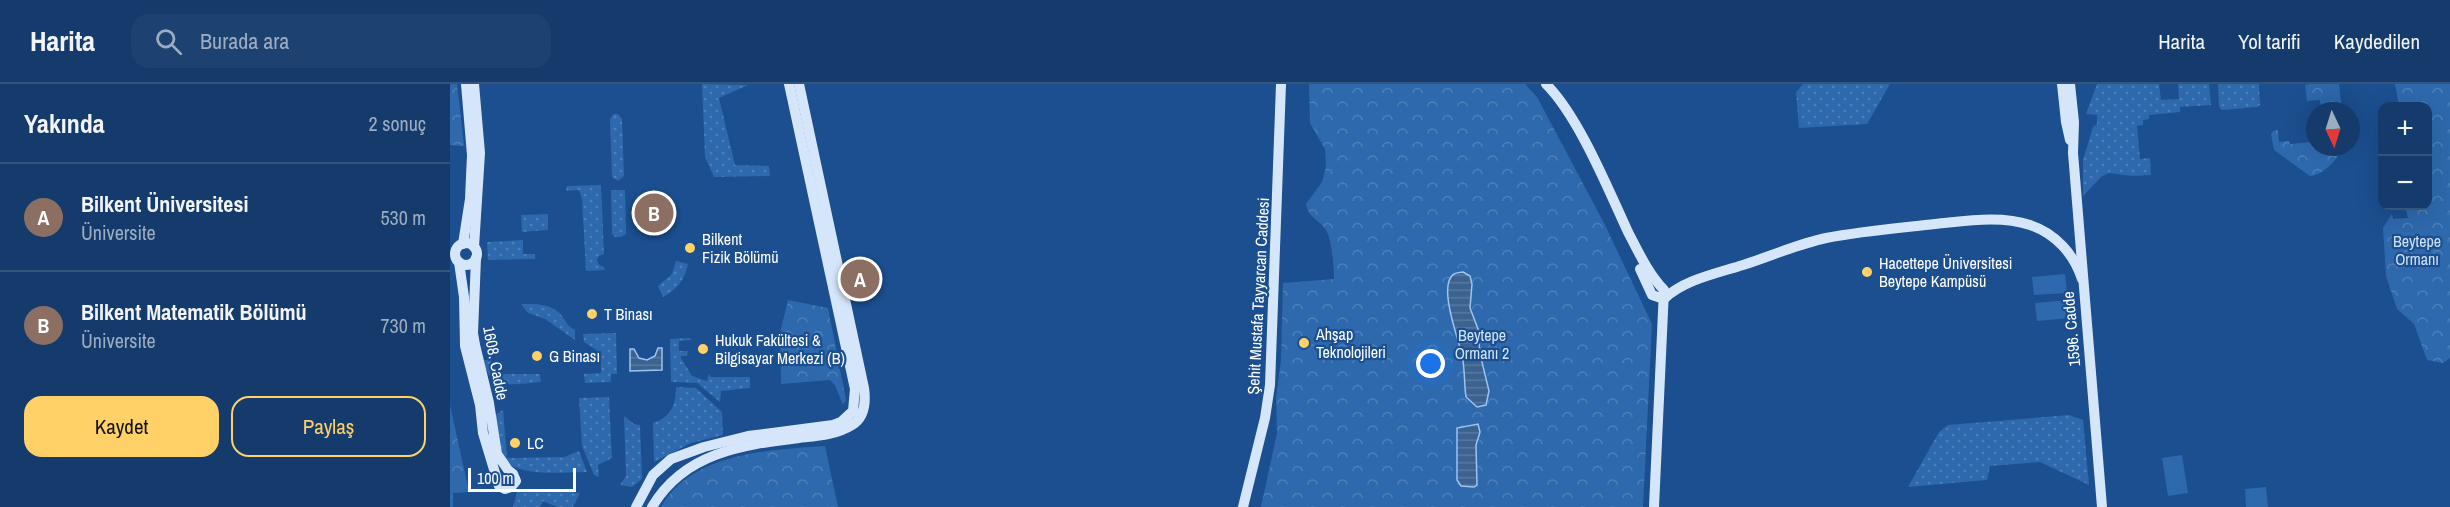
<!DOCTYPE html>
<html lang="tr">
<head>
<meta charset="utf-8">
<style>
  :root { --surface:#143b6b; --page:#1d4271; --text:#f1f3f6; --muted:#9dadc1; --line:#33557e; --accent:#ffd166 }
  body { margin:0; font-family:"Archivo Narrow",sans-serif; background:var(--page); color:var(--text) }
  .controls { position:absolute; right:18px; top:18px; display:grid; overflow:hidden; border-radius:12px; box-shadow:0 6px 24px #0002 }
  .controls button { width:54px; height:54px; display:grid; place-items:center; padding:0; border:0; border-bottom:2px solid var(--line); background:var(--surface); color:var(--text); font:30px sans-serif }
  .compass { position:absolute; left:1856px; top:18px; width:54px; height:54px; border-radius:50%; background:var(--surface); box-shadow:0 6px 24px #0002; rotate:176deg }
  .scale { position:absolute; left:18px; bottom:15px; width:108px; box-sizing:border-box; padding-left:6px; border:3px solid #fff; border-top:0; font-size:16px; line-height:21px; white-space:nowrap; color:#fff; -webkit-text-stroke:4px #1b4f8f; paint-order:stroke }
  .you { position:absolute; left:981px; top:280px; width:21px; height:21px; margin:-15px; border:4px solid #fff; border-radius:50%; background:#1a73e8; box-shadow:0 0 0 9px #1a73e833 }
  .badge { display:grid; place-items:center; width:39px; height:39px; border-radius:50%; background:var(--accent); color:#fff; font-size:20px; font-weight:700 }
  .pin { position:absolute; translate:-50% -50%; border:3px solid #fff; box-shadow:0 2px 6px #0006 }
  .list { margin:0; padding:0; list-style:none }
  h2 { display:flex; justify-content:space-between; align-items:center; height:78px; margin:0; padding:0 24px; font-size:26px }
  h2 small { font-size:20px; font-weight:400; color:var(--muted) }
  .list li { display:grid; grid-template-columns:39px 1fr auto; gap:18px; align-items:center; box-sizing:border-box; height:108px; padding:0 24px; border-top:2px solid var(--line) }
  .list b { display:block; font-size:22px; white-space:nowrap }
  .list p { margin:0; font-size:20px; white-space:nowrap; color:var(--muted) }
  .list em { font-size:20px; font-style:normal; color:var(--muted) }
  .actions { display:flex; gap:12px; padding:18px 24px }
  .actions a { flex:1; padding:14px 0; border:2px solid var(--accent); border-radius:18px; text-align:center; font-size:21px; color:var(--accent) }
  .actions .main { background:var(--accent); color:#111 }
  .icon { flex:none; width:33px; height:33px; fill:none; stroke:currentColor; stroke-width:2; stroke-linecap:round; stroke-linejoin:round }
  .map { position:relative; flex:none; width:2000px; height:423px; overflow:hidden }
  header { display:flex; align-items:center; gap:36px; box-sizing:border-box; height:84px; padding:0 30px; background:var(--surface); border-bottom:2px solid var(--line) }
  header strong { font-size:28px }
  nav { display:flex; gap:33px; margin-inline-start:auto; font-size:21px }
  .search { width:420px; height:54px; background:var(--page); display:flex; align-items:center; gap:15px; box-sizing:border-box; padding:0 21px; border-radius:18px; color:var(--muted); font-size:22px }
  main { display:flex }
  aside { flex:1; background:var(--surface) }
  .map>svg:first-child { display:block }
  .grass { fill:url(#grass-dots) }
  .forest { fill:url(#forest-crowns) }
  .pitch { fill:#2e69ad }
  .water { fill:url(#water-rules); stroke:#9cc4f0; stroke-width:1.5 }
  .lines { fill:none; stroke-linecap:round; stroke-linejoin:round }
  .secondary { stroke:#d6e6fa; stroke-width:10 }
  .poi-dot { fill:#ffd166; stroke:#1b4f8f; stroke-width:2 }
  .labels { text-anchor:middle; stroke-width:4.5; stroke-linejoin:round; paint-order:stroke }
  .poi-label { font-size:16px; fill:#fff; stroke:#1b4f8f; text-anchor:start }
  .park-label { font-size:16px; fill:#cfe3fa; stroke:#1b4f8f }
  .street-label { font-size:16px; fill:#fff; stroke:#1b4f8f }
</style>
</head>
<body>
<header>
<strong>Harita</strong>
<div class="search"><svg class="icon" aria-label="search" viewBox="0 0 24 24"><circle cx="10" cy="10" r="6"/><path d="M15 15l6 6"/></svg>Burada ara</div>
<nav><a>Harita</a><a>Yol tarifi</a><a>Kaydedilen</a></nav>
</header>
<main>
<aside>
<h2>Yakında<small>2 sonuç</small></h2>
<ul class="list">
<li><span class="badge" style="background:#8d6e63">A</span><div><b>Bilkent Üniversitesi</b><p>Üniversite</p></div><em>530 m</em></li>
<li><span class="badge" style="background:#8d6e63">B</span><div><b>Bilkent Matematik Bölümü</b><p>Üniversite</p></div><em>730 m</em></li>
</ul>
<div class="actions"><a class="main">Kaydet</a><a>Paylaş</a></div>
</aside>
<div class="map">
<svg width="2000" height="423" viewBox="0 0 2000 423">
  <defs>
    <pattern id="grass-dots" width="8" height="8" patternUnits="userSpaceOnUse" patternTransform="scale(1.5)"><rect width="8" height="8" fill="#2e69ad"/><path d="M2 2h.1M6 6h.1" fill="none" stroke="#4d80b9" stroke-width="1.8" stroke-linecap="round"/></pattern>
    <pattern id="forest-crowns" width="20" height="18" patternUnits="userSpaceOnUse" patternTransform="scale(1.5)"><rect width="20" height="18" fill="#2e69ad"/><path d="M2 6a3 3 0 1 1 6 0M12 15a3 3 0 1 1 6 0" fill="none" stroke="#4d80b9"/></pattern>
    <pattern id="water-rules" width="6" height="5" patternUnits="userSpaceOnUse" patternTransform="scale(1.5)"><rect width="6" height="5" fill="#3c6290"/><path d="M0 2.5h6" fill="none" stroke="#597aa1"/></pattern>
  </defs>
  <rect width="100%" height="100%" fill="#1b4f8f"/>
  <g class="grass">
    <path d="M252,0L298,1L269,14L285,81L319,82L320,92L264,93L255,73Z"/>
    <path d="M1353,0H1440L1417,40L1349,44L1346,8Z"/>
    <path d="M1647,0H1709L1711,16L1729,15L1728,0H1759L1761,21L1730,23V28L1699,31V35L1693,36V41L1687,42L1690,75L1700,74L1701,91L1682,92L1659,89L1652,92L1633,112V76L1643,43L1647,40V31L1636,30Z"/>
    <path d="M1768,0H1809L1810,21L1807,23L1772,26L1769,23Z"/>
    <path d="M164,30H168L172,35L174,92L168,97L162,93L160,35Z"/>
    <path d="M151,101L154,170L149,172L147,176L149,181L154,183L155,186L136,187L132,115L129,106L116,107L117,102Z"/>
    <path d="M161,106H175L176,150L171,153H165L162,150Z"/>
    <path d="M98,130V146L72,148L71,131Z"/>
    <path d="M73,156V170H85V175L38,176L37,158Z"/>
    <path d="M226,177L238,180C235,196 227,205 213,213L208,202L222,190Z"/>
    <path d="M71,220C85,220 102,219 112,232C117,239 117,242 125,246V256L95,235L78,229Z"/>
    <path d="M166,249L167,290H161V298L135,299L134,290L151,289V269L134,258L133,250Z"/>
    <path d="M241,254V256L229,257V267H238L237,272H231V274L242,292L257,297L259,290L261,293H300V304L271,307L270,318L247,299L221,298L220,255Z"/>
    <path d="M32,276H41L44,290H90L91,298C63,300 43,308 32,276Z"/>
    <path d="M226,303L246,304L272,328L273,351L241,359L204,378L203,339C221,333 226,321 226,303Z"/>
    <path d="M159,313L162,374L148,381L149,393L144,391L132,362L129,314Z"/>
    <path d="M53,326L57,374L114,373L129,367L137,388C114,388 60,395 50,369C46,358 46,343 45,331Z"/>
    <path d="M1619,331L1633,336L1639,401L1590,378L1540,382L1537,396L1458,403L1489,348L1498,341Z"/>
    <path d="M174,332L184,340L190,341L192,395L182,403L170,401L176,392Z"/>
    <path d="M95,405L130,409L123,423H107L93,417L90,423H63L67,408Z"/>
  </g>
  <g class="forest">
    <path d="M0,0H7L14,62L0,61Z"/>
    <path d="M859,0H1075L1087,13L1154,139L1202,240L1193,423H811L827,349L826,315L831,276L833,199L884,195C884,184 882,156 876,146C869,135 858,134 856,120L872,98L876,83L875,65L860,39Z"/>
    <path d="M1861,0H1889L1892,27H1871L1870,16L1857,17L1855,1Z"/>
    <path d="M1945,0H2000V274L1993,279L1977,276L1964,240L1947,225L1936,192L1933,144L1942,130L1943,135L1958,134L1955,122H1978V22H1949Z"/>
    <path d="M1828,46L1829,58L1839,57L1840,60L1863,58L1865,55V63H1893C1888,75 1874,91 1860,92L1824,66L1821,50L1823,47Z"/>
    <path d="M338,216L378,224L396,316L393,321L385,301L380,296L331,300L330,249Z"/>
    <path d="M0,321L19,408L3,409V423H0Z"/>
    <path d="M375,362L388,423H211C242,368 319,366 375,362Z"/>
  </g>
  <g class="pitch">
    <path d="M1615,190L1617,209L1584,211L1582,193Z"/>
    <path d="M1618,216L1620,234L1587,237L1585,219Z"/>
    <path d="M1732,371L1738,409L1718,412L1712,374Z"/>
    <path d="M1816,403L1818,423H1796L1795,405Z"/>
  </g>
  <g class="water">
    <path d="M1013,188L1020,192L1022,200L1020,224L1028,245L1030,270L1039,307L1036,321L1027,323L1016,313C1014,299 1015,285 1012,271C1009,256 987,201 1004,190C1005,189 1012,188 1013,188Z"/>
    <path d="M208,264H212V286L180,287V265H184L189,274L197,276L205,272Z"/>
    <path d="M1028,340L1030,348L1026,361L1027,401L1024,403L1011,402L1007,396V344Z"/>
  </g>
  <g class="lines">
    <g class="secondary">
      <path d="M1096,0C1129,33 1158,105 1178,148C1189,169 1198,189 1214,206L1204,423"/>
      <path d="M1612,0L1616,38L1620,56"/>
      <path d="M1620,0L1624,38L1623,69L1652,423"/>
      <circle cx="16" cy="170" r="11"/>
      <path d="M13,160L20,115L22,71L16,0"/>
      <path d="M24,163L30,69L24,0"/>
      <path d="M9,178L14,213L15,262L30,321L33,349L49,402L55,405L61,403L66,397L63,390L58,386L47,370L39,319L25,261L23,249L26,174"/>
      <path d="M1190,185L1202,211L1214,215"/>
      <path d="M1214,215C1233,196 1268,189 1293,181C1321,172 1348,160 1376,154C1412,147 1449,144 1485,140C1516,137 1550,131 1580,141C1605,149 1624,170 1632,195"/>
      <path d="M186,423L203,391L221,375L254,363L298,352L383,341L391,338L403,327L405,305L339,0"/>
      <path d="M202,423C234,369 291,361 349,354C367,352 386,351 402,341C415,333 416,318 414,304L349,0"/>
      <path d="M793,423L815,334L820,301L831,0"/>
    </g>
  </g>
  <g class="poi-dot">
    <circle cx="240" cy="164" r="6"/>
    <circle cx="1417" cy="188" r="6"/>
    <circle cx="142" cy="230" r="6"/>
    <circle cx="854" cy="259" r="6"/>
    <circle cx="253" cy="265" r="6"/>
    <circle cx="87" cy="272" r="6"/>
    <circle cx="65" cy="359" r="6"/>
  </g>
  <g class="labels">
    <g class="poi-label">
      <text x="252" y="161">Bilkent<tspan x="252" dy="18">Fizik Bölümü</tspan></text>
      <text x="1429" y="185">Hacettepe Üniversitesi<tspan x="1429" dy="18">Beytepe Kampüsü</tspan></text>
      <text x="154" y="236">T Binası</text>
      <text x="866" y="256">Ahşap<tspan x="866" dy="18">Teknolojileri</tspan></text>
      <text x="265" y="262">Hukuk Fakültesi &amp;<tspan x="265" dy="18">Bilgisayar Merkezi (B)</tspan></text>
      <text x="99" y="278">G Binası</text>
      <text x="77" y="365">LC</text>
    </g>
    <g class="park-label">
      <text x="1967" y="163">Beytepe<tspan x="1967" dy="18">Ormanı</tspan></text>
      <text x="1032" y="257">Beytepe<tspan x="1032" dy="18">Ormanı 2</tspan></text>
    </g>
    <g class="street-label">
      <text transform="translate(808 212) rotate(-87)" y="6">Şehit Mustafa Tayyarcan Caddesi</text>
      <text transform="translate(1621 245) rotate(-95)" y="6">1596. Cadde</text>
      <text transform="translate(46 279) rotate(79)" y="6">1608. Cadde</text>
    </g>
  </g>
</svg>
<div class="controls">
<button>+</button>
<button>−</button>
</div>
<svg class="compass" viewBox="-18 -18 36 36"><path d="M0-13l5 13h-10z" fill="#e53935"/><path d="M0 13l5-13h-10z" fill="#9dadc1"/></svg>
<div class="scale">100 m</div>
<div class="you"></div>
<div class="pin badge" style="left:410px;top:195px;background:#8d6e63">A</div>
<div class="pin badge" style="left:204px;top:129px;background:#8d6e63">B</div>
</div>
</main>
</body>
</html>
